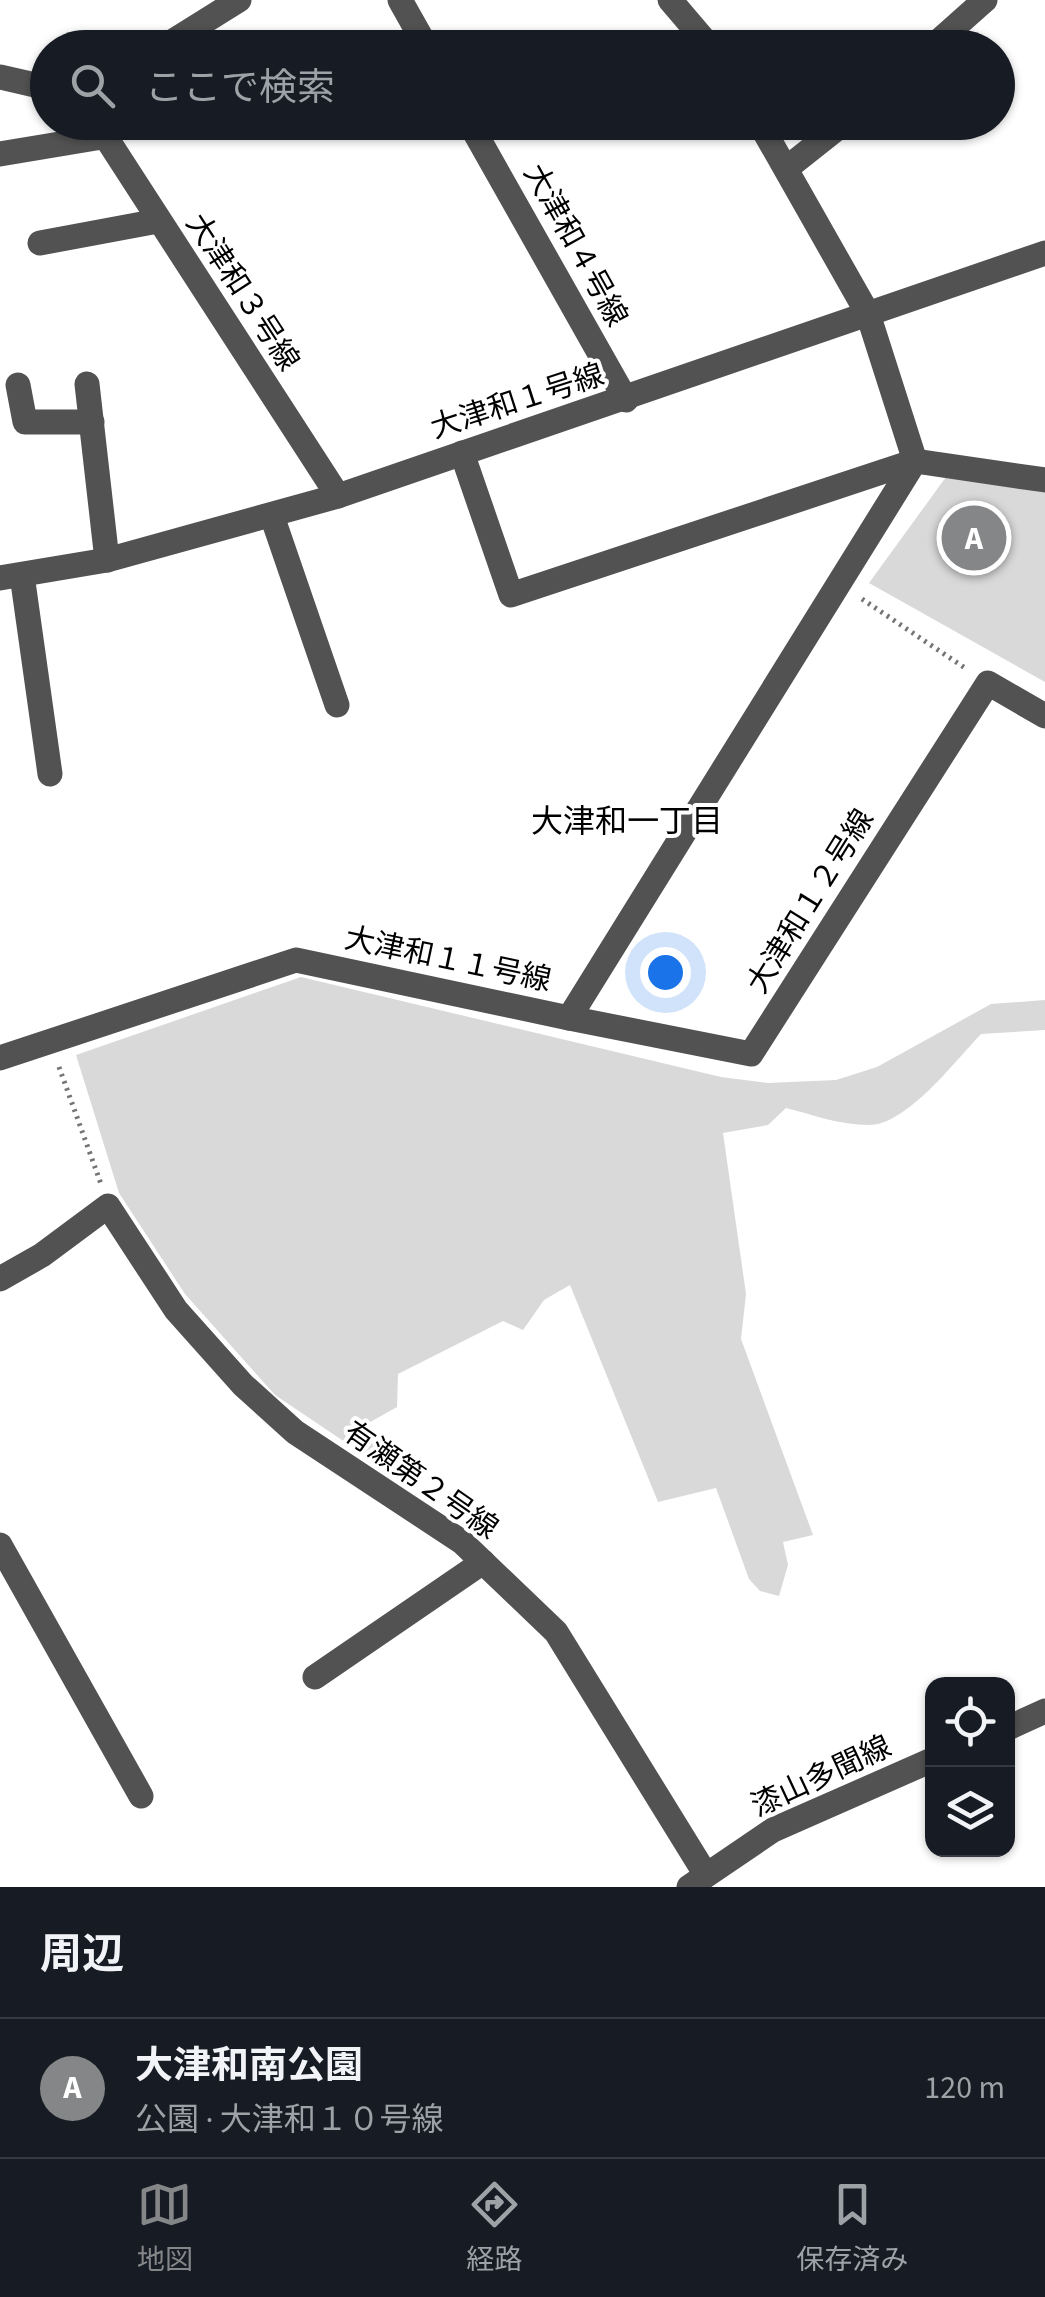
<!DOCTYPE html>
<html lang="ja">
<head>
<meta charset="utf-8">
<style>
  :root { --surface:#171b24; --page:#20242c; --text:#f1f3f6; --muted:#9ea1a6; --line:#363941; --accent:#858687 }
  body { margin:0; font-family:"Source Sans 3","Noto Sans JP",sans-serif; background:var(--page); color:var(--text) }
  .controls { position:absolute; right:30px; bottom:30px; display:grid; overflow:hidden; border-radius:20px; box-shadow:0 2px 8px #0004 }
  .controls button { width:90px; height:90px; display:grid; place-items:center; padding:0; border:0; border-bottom:2px solid var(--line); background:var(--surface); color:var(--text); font:50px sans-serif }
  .you { position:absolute; left:665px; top:972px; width:35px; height:35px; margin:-25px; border:8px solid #fff; border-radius:50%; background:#1a73e8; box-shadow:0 0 0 15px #1a73e833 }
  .badge { display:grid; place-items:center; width:65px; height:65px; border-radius:50%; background:var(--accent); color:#fff; font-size:32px; font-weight:700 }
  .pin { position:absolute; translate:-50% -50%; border:5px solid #fff; box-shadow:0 2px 10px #0006 }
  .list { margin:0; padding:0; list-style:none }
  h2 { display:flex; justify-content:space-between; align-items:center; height:130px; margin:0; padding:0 40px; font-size:42px }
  h2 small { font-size:32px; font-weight:400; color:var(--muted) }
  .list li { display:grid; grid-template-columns:65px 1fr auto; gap:30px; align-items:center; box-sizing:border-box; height:140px; padding:0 40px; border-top:2px solid var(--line) }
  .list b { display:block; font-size:38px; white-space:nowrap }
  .list p { margin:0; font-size:32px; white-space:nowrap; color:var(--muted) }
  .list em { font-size:32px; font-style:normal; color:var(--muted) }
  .icon { flex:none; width:55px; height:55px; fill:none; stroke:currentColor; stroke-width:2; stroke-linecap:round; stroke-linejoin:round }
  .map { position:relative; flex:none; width:1045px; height:1887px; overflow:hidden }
  .search { position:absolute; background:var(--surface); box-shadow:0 2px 8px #0004; left:30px; right:30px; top:30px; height:110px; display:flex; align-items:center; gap:25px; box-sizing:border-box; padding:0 35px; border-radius:55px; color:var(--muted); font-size:38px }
  .sheet { height:270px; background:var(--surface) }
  nav { display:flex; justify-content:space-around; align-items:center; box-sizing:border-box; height:140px; border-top:2px solid var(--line); background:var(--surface); font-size:28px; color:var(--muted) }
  nav a { display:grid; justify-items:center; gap:5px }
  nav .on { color:var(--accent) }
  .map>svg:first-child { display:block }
  .green { fill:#d9d9d9 }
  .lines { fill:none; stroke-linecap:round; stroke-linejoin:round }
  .path { stroke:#747474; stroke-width:5; stroke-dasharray:2.5 5; stroke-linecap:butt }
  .minor { stroke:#525252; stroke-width:25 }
  .labels { text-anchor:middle; stroke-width:8; stroke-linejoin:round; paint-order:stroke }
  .street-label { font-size:30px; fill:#000; stroke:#fff }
  .neighbourhood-label { font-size:32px; fill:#000; stroke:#fff }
</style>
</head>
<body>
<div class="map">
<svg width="1045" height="1887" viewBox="0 0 1045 1887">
  <rect width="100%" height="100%" fill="#fff"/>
  <g class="green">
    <path d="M946,477L1045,492V682L869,583Z"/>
    <path d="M301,977L721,1077L768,1083L836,1080L877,1067L991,1004L1045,1000V1030L981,1034C955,1061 907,1125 869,1125C839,1125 814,1115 786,1108L768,1125L723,1133L746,1294L741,1339L813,1535L783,1542L788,1565L779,1596L760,1591L749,1579L716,1488L658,1502L570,1285L544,1300L523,1330L503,1321L398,1374L397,1407L365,1425L391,1473L275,1395L185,1294L119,1193L76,1055Z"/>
  </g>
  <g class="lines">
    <g class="path">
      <path d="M862,599L965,668"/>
      <path d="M59,1067L101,1184"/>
    </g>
    <g class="minor">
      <path d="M400,0L427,48"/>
      <path d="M670,0L711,48"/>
      <path d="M162,48L239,0"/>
      <path d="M931,48L985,0"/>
      <path d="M0,77L48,88"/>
      <path d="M96,122L338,496"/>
      <path d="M469,122L626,400"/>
      <path d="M0,154L102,137"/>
      <path d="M787,168L845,122"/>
      <path d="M40,243L158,221"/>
      <path d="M87,384L107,560"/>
      <path d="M18,385L25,422H92"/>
      <path d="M462,453L511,595L915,461L1045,480"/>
      <path d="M272,516L337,705"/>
      <path d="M22,575L50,774"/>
      <path d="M0,578L107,560L338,496L1045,253"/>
      <path d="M569,1018L751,1054L988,683L1045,716"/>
      <path d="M0,1058L296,960L569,1018L915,461L868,314L759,122"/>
      <path d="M0,1279L42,1255L108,1206L176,1310L243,1385L295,1432L462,1542L556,1632L706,1875"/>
      <path d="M0,1545L141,1796"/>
      <path d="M315,1677L483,1562"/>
      <path d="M1008,1728L1045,1711"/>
      <path d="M689,1887L773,1830L932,1760"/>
    </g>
  </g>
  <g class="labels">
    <g class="street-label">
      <text transform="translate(576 245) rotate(61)" y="10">大津和４号線</text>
      <text transform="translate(243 292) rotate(57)" y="10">大津和３号線</text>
      <text transform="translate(517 401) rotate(-18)" y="10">大津和１号線</text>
      <text transform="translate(810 901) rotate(-58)" y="10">大津和１２号線</text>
      <text transform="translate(448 959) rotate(12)" y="10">大津和１１号線</text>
      <text transform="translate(421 1480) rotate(35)" y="10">有瀬第２号線</text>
      <text transform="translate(821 1776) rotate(-25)" y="10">漆山多聞線</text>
    </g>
    <g class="neighbourhood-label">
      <text x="627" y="832">大津和一丁目</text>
    </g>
  </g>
</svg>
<div class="controls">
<button><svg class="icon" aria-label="locate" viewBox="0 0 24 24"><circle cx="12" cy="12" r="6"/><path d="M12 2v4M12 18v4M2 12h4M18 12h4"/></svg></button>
<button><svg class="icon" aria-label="layers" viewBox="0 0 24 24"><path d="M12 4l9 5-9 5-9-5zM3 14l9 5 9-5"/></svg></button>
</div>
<div class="you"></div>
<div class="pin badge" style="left:974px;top:538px">A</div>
<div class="search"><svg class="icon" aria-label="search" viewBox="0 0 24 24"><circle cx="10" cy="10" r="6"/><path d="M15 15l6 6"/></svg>ここで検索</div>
</div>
<section class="sheet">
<h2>周辺<small></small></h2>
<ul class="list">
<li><span class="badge">A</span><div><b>大津和南公園</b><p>公園 · 大津和１０号線</p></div><em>120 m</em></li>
</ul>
</section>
<nav>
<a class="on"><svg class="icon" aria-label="map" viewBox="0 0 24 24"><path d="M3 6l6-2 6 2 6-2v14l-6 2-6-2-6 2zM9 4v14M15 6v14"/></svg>地図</a>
<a><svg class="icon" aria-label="directions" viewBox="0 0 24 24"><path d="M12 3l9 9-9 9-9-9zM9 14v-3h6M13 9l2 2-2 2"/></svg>経路</a>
<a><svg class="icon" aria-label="saved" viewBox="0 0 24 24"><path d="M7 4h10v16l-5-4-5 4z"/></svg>保存済み</a>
</nav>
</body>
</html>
